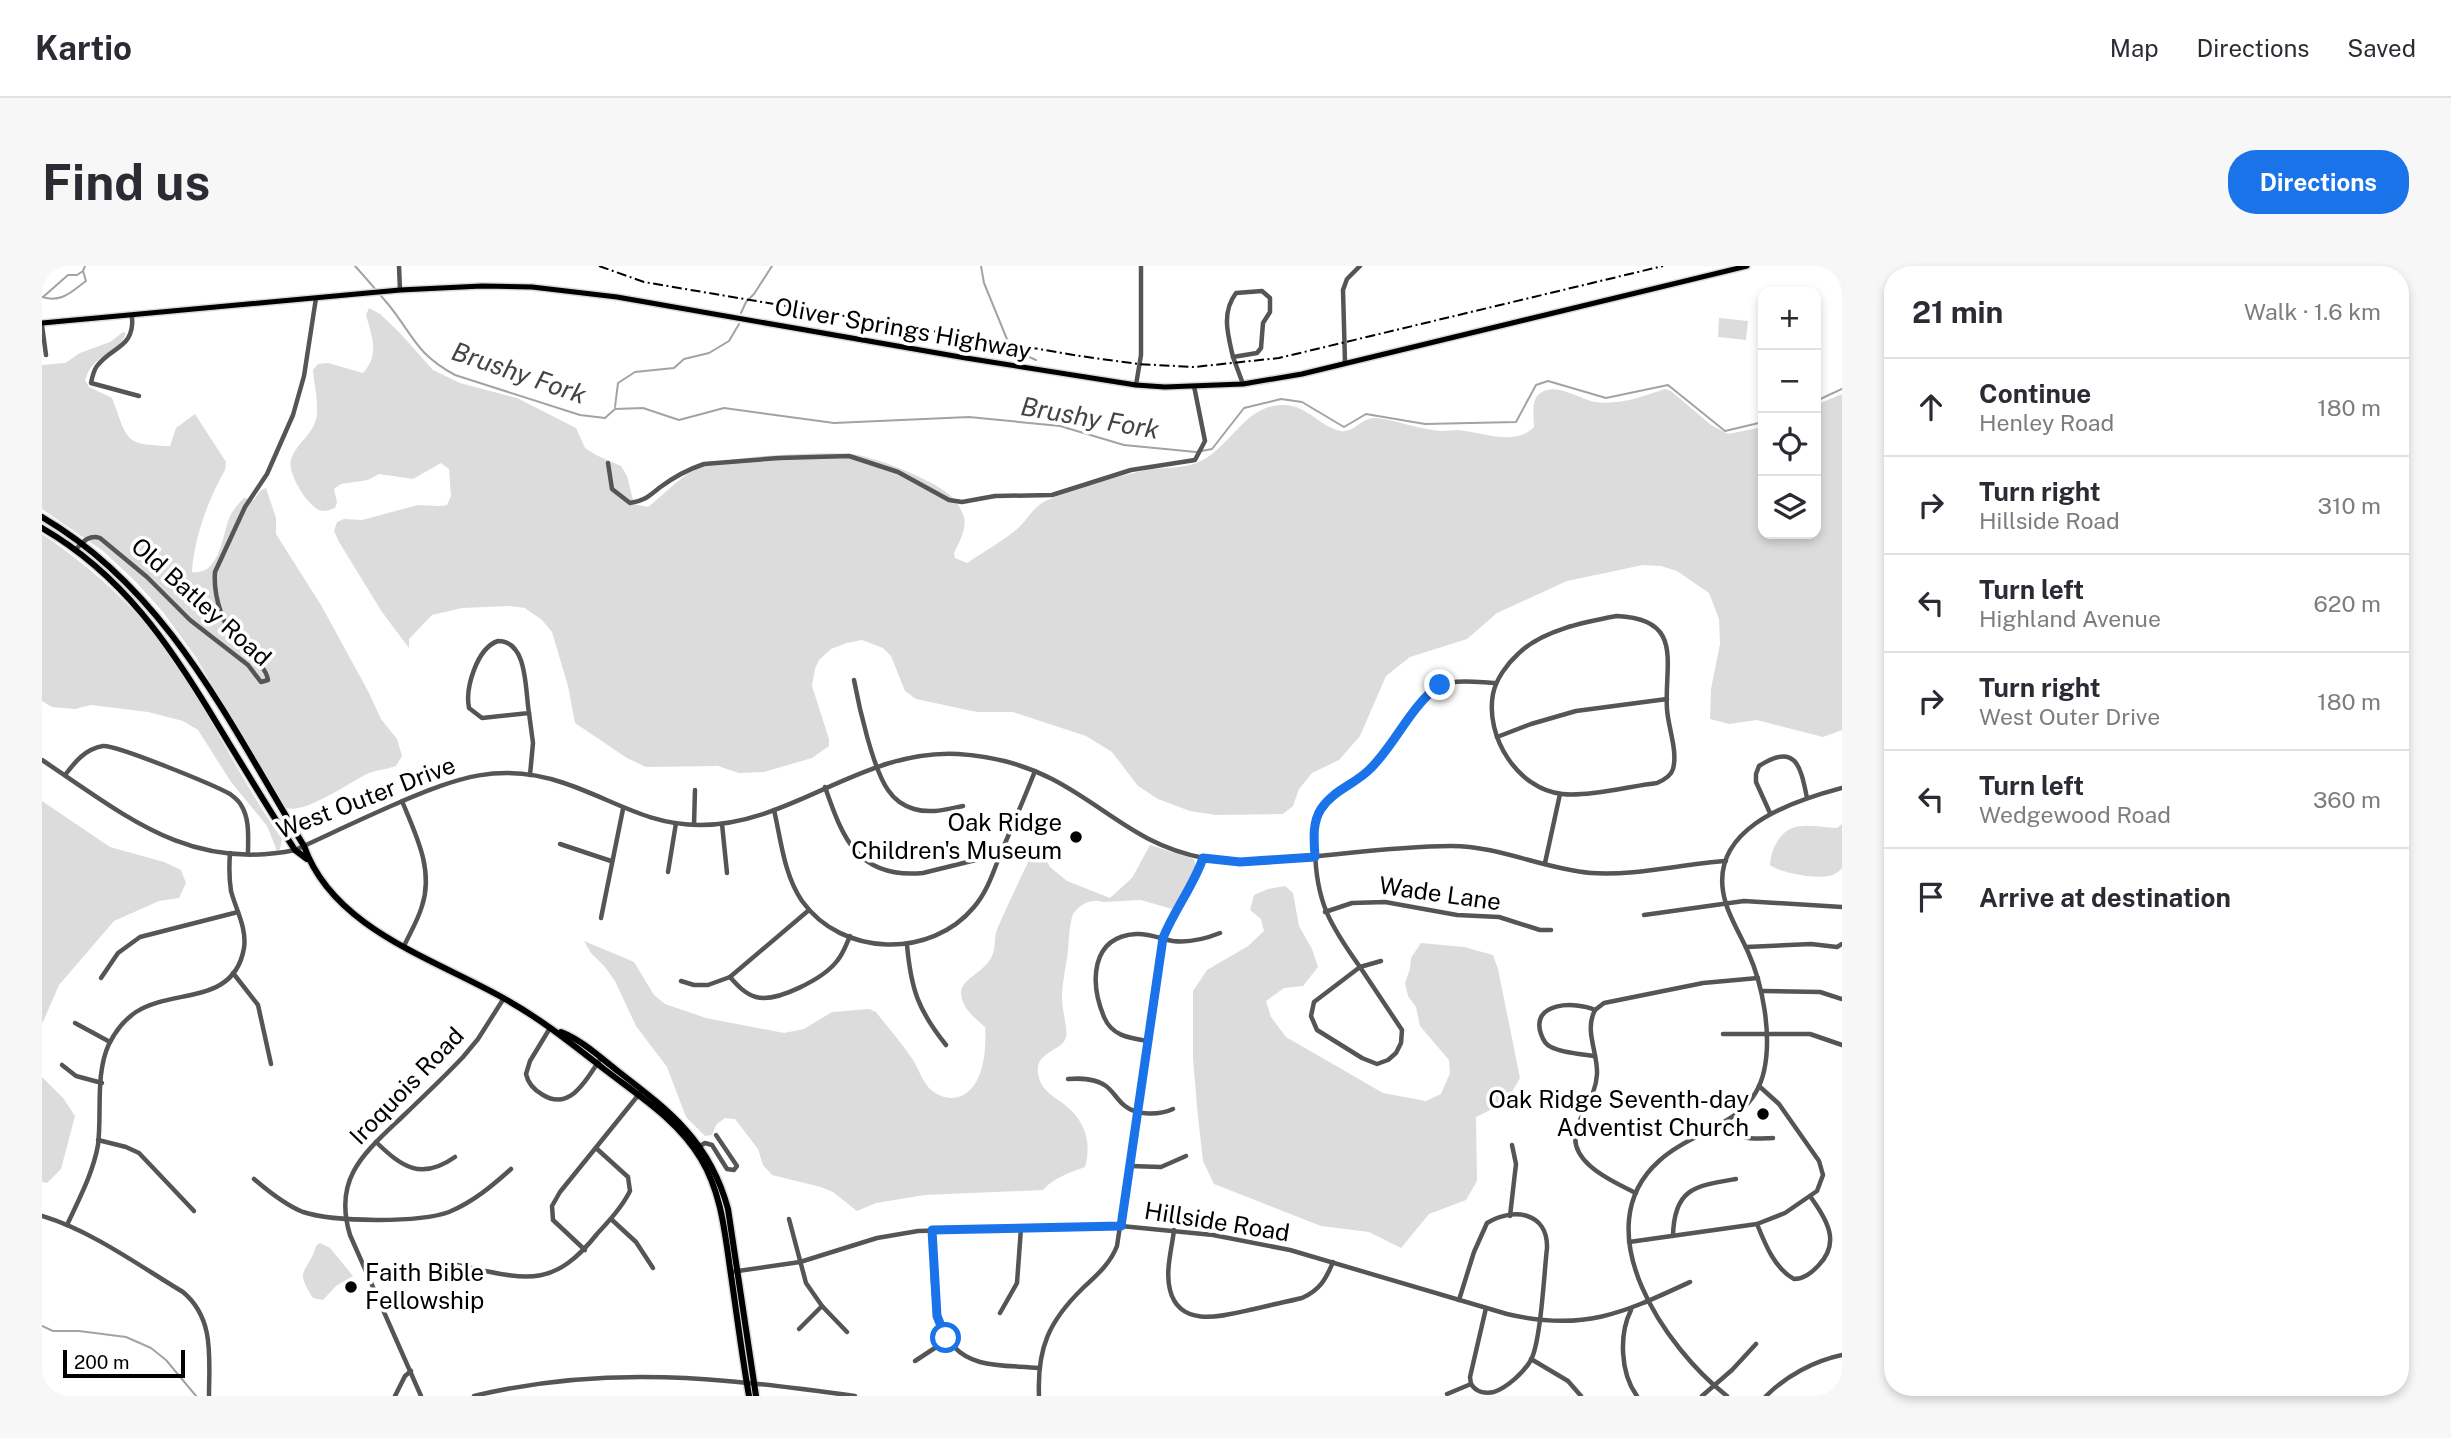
<!DOCTYPE html>
<html lang="en">
<head>
<meta charset="utf-8">
<style>
  :root { --surface:#fff; --page:#f7f7f7; --text:#2b2b33; --muted:#7c7c81; --line:#e1e1e2; --accent:#1a73e8 }
  body { margin:0; font-family:"Public Sans",sans-serif; background:var(--page); color:var(--text) }
  .controls { position:absolute; right:21px; top:21px; display:grid; overflow:hidden; border-radius:14px; box-shadow:0 4px 10px #0003 }
  .controls button { width:63px; height:63px; display:grid; place-items:center; padding:0; border:0; border-bottom:2px solid var(--line); background:var(--surface); color:var(--text); font:35px sans-serif }
  .scale { position:absolute; left:21px; bottom:18px; width:122px; box-sizing:border-box; padding-left:7px; border:4px solid #000; border-top:0; font-size:19px; line-height:24px; white-space:nowrap; color:#000; -webkit-text-stroke:5px #fff; paint-order:stroke }
  .stop { position:absolute; width:21px; height:21px; margin:-16px; border:5px solid #1a73e8; border-radius:50%; background:#fff }
  .stop.end { background:#1a73e8; border-color:#fff; box-shadow:0 2px 7px #0008 }
  .list { margin:0; padding:0; list-style:none }
  h2 { display:flex; justify-content:space-between; align-items:center; height:91px; margin:0; padding:0 28px; font-size:30px }
  h2 small { font-size:23px; font-weight:400; color:var(--muted) }
  .list li { display:grid; grid-template-columns:46px 1fr auto; gap:21px; align-items:center; box-sizing:border-box; height:98px; padding:0 28px; border-top:2px solid var(--line) }
  .list b { display:block; font-size:26px; white-space:nowrap }
  .list p { margin:0; font-size:23px; white-space:nowrap; color:var(--muted) }
  .list em { font-size:23px; font-style:normal; color:var(--muted) }
  .icon { flex:none; width:38px; height:38px; fill:none; stroke:currentColor; stroke-width:2; stroke-linecap:round; stroke-linejoin:round }
  .map { position:relative; flex:none; width:1800px; height:1130px; overflow:hidden; border-radius:28px }
  header { display:flex; align-items:center; gap:42px; box-sizing:border-box; height:98px; padding:0 35px; background:var(--surface); border-bottom:2px solid var(--line) }
  header strong { font-size:33px }
  nav { display:flex; gap:38px; margin-inline-start:auto; font-size:24px }
  .intro { display:flex; align-items:center; justify-content:space-between; box-sizing:border-box; height:168px; padding:0 42px }
  h1 { margin:0; font-size:49px }
  .button { padding:18px 32px; border-radius:28px; background:var(--accent); color:#fff; font-size:24px; font-weight:700 }
  main { display:flex; gap:42px; padding:0 42px }
  aside { flex:1; background:var(--surface); border-radius:28px; box-shadow:0 4px 10px #0003 }
  .map>svg:first-child { display:block }
  .green { fill:#dcdcdc }
  .lines { fill:none; stroke-linecap:round; stroke-linejoin:round }
  .stream { stroke:#a3a3a3; stroke-width:2 }
  .major-casing { stroke:#dbdbdb; stroke-width:8 }
  .highway-casing { stroke:#dbdbdb; stroke-width:9 }
  .minor { stroke:#555; stroke-width:4.5 }
  .major { stroke:#000; stroke-width:5 }
  .highway { stroke:#000; stroke-width:6 }
  .rail { stroke:#000; stroke-width:2; stroke-dasharray:10 3.5 2 3.5; stroke-linecap:butt }
  .route { stroke:#1a73e8; stroke-width:9 }
  .poi-dot { fill:#000; stroke:#fff; stroke-width:2.5 }
  .labels { text-anchor:middle; stroke-width:7; stroke-linejoin:round; paint-order:stroke }
  .street-label { font-size:24px; fill:#000; stroke:#fff }
  .poi-label { font-size:24px; fill:#000; stroke:#fff; text-anchor:end }
  .water-label { font-size:26px; font-style:italic; fill:#444; stroke:#fff }
</style>
</head>
<body>
<header>
<strong>Kartio</strong>
<nav><a>Map</a><a>Directions</a><a>Saved</a></nav>
</header>
<div class="intro"><h1>Find us</h1><a class="button">Directions</a></div>
<main>
<div class="map">
<svg width="1800" height="1130" viewBox="0 0 1800 1130">
  <rect width="100%" height="100%" fill="#fff"/>
  <g class="green">
    <path d="M327,42L338,48L357,66L391,104L418,117L475,132L534,162L543,182L554,189L579,200L585,210L592,238L606,241C619,231 643,207 656,201C686,190 777,185 810,188C834,191 896,215 912,233C916,237 920,246 922,251C925,263 917,277 912,287L913,292L925,297C941,286 959,276 974,264C987,253 991,239 1008,233C1039,221 1072,211 1105,204C1121,201 1142,203 1157,196C1190,180 1203,138 1242,139C1265,139 1278,161 1299,165C1312,167 1319,152 1333,152C1356,154 1378,164 1400,165C1406,165 1411,164 1416,164C1440,166 1473,181 1492,161C1492,150 1488,132 1500,126C1516,117 1537,133 1553,136C1578,139 1599,131 1623,123L1629,125L1669,159L1686,168L1721,161V268H1774V139L1800,128V464L1781,471L1715,454L1687,458L1668,453L1669,423L1678,378L1677,353L1667,327L1635,305L1619,300L1601,299L1525,315L1455,347L1425,373L1368,391L1344,410L1318,470L1297,494L1270,507L1257,523L1251,540L1241,548L1174,549L1148,545L1116,533L1096,520L1070,486L1044,470L971,446H935L874,433L863,425L849,390L841,382L820,374L805,377L789,383L777,394L773,403L770,420L787,473V480L770,492L722,506L697,507L676,500L604,501L585,492L533,457L526,420L510,366L500,354L483,342L467,340L420,342L390,349L367,373V382L340,346L297,276L292,265L295,256L302,253L320,254L376,239L398,240L405,239L409,230L407,203L399,197L371,213L337,208L326,214L299,218L292,223L295,236L293,242C288,244 283,246 277,244C265,239 245,207 249,194C254,176 274,168 275,147C276,133 272,118 271,104L276,98L286,97L321,107C338,88 330,71 324,49Z"/>
    <path d="M1677,52L1706,55L1704,74L1676,71Z"/>
    <path d="M81,66L84,67C77,89 51,87 43,114L47,121L70,132C86,174 81,179 128,180L134,162L153,148L184,196L183,204C166,234 152,272 150,306C178,310 180,269 188,250C192,243 196,238 202,232L212,234L219,224L224,222L234,252V268L279,339L326,425L339,453L355,473L360,490L354,500C345,503 336,504 327,507C307,516 265,548 244,542L153,390L121,346L93,315L61,285L0,243V99L23,97L38,87L68,76Z"/>
    <path d="M0,268C56,306 103,350 141,406C147,415 151,425 157,435C184,481 209,529 240,573L238,583L235,585L225,560L189,516L156,464L141,455L106,446L49,439L33,443L10,441L0,435Z"/>
    <path d="M0,535L68,581L122,596L139,604L144,617L137,632L117,635L72,655L17,719L0,758Z"/>
    <path d="M1800,558V602C1798,605 1793,608 1790,609C1778,614 1738,607 1728,599C1729,581 1740,560 1761,560C1772,559 1783,562 1795,562Z"/>
    <path d="M995,577L1008,601L1025,615L1068,632L1090,612L1108,579L1152,593C1159,610 1139,630 1130,643L1099,634L1061,636C1050,632 1038,638 1031,648C1027,660 1027,673 1026,685C1024,701 1020,717 1020,733C1020,743 1026,764 1024,771C1021,786 989,785 997,812C1001,826 1012,830 1023,839C1043,855 1050,876 1043,901C1029,906 1011,912 1001,924L883,929L834,937L815,945L791,926L779,921L730,909L721,899L716,883L693,853L683,852L674,859L670,869L663,870L644,851L625,801L594,760L573,715L563,701L549,687L542,675L592,696L612,729L623,738L664,752L742,767L762,763L790,746L827,743L834,746C846,762 860,777 871,794C876,802 880,814 887,822C893,828 902,832 910,832C941,830 945,785 943,761C933,752 920,743 919,727C919,713 941,707 949,692C955,681 951,671 956,661C968,633 982,605 995,577Z"/>
    <path d="M1243,620L1251,627L1257,660L1270,683L1276,701L1261,720L1242,722L1224,735L1229,751L1244,771L1341,827L1384,835L1399,828L1408,807L1407,794L1378,760L1374,741L1366,730L1363,717L1368,703L1369,692L1379,677L1422,681L1451,689L1456,703L1478,812L1464,836L1434,851L1435,915L1424,934L1387,948L1359,982L1327,966L1279,960L1172,918L1161,895L1156,851L1151,793V725L1165,704L1206,680L1222,665L1219,653L1208,644L1212,629L1226,623Z"/>
    <path d="M0,811L21,832L33,850L19,903L5,917L0,916Z"/>
    <path d="M278,977L288,982L311,1010L294,1020L281,1034L271,1032C251,1001 266,1008 274,980Z"/>
  </g>
  <g class="lines">
    <g class="stream">
      <path d="M313,0C324,12 335,25 346,38C372,70 373,87 413,109L538,149L563,152L573,143L601,142L637,154L682,142L792,157L927,151L1018,160L1082,179L1154,186L1170,183L1202,142L1239,133L1260,136L1302,161L1324,148L1383,158L1474,156L1494,119L1506,115L1564,132L1626,119L1683,165L1721,156"/>
      <path d="M939,0L942,17L969,83L994,94"/>
      <path d="M0,31C20,37 29,26 44,15L41,5L43,0"/>
      <path d="M1,31L26,9H35L41,5"/>
      <path d="M699,47L704,36L712,28L730,0"/>
      <path d="M1774,135L1800,123"/>
      <path d="M573,141L576,117L593,106L632,102L642,93L667,87L687,75L697,58"/>
      <path d="M0,1060L11,1065H37L84,1071L109,1082L124,1094L154,1130"/>
    </g>
    <defs>
      <path id="major" d="M0,57L358,24L440,20L490,21L575,31L924,92L1094,119L1123,121L1201,118L1260,108L1705,0"/>
      <g id="highway">
        <path d="M0,251C127,325 188,459 262,580C291,663 393,693 463,733C499,753 530,778 562,803C597,830 636,854 659,893C680,928 683,969 689,1009C695,1050 700,1090 707,1130"/>
        <path d="M0,262C80,308 128,379 174,456C200,499 226,542 253,584L265,593"/>
        <path d="M519,766C540,774 559,792 577,806C629,846 668,876 686,943L714,1130"/>
      </g>
    </defs>
    <use href="#major" class="major-casing"/>
    <use href="#highway" class="highway-casing"/>
    <g class="minor">
      <path d="M357,0L358,24"/>
      <path d="M1220,25L1228,32V46L1221,57L1219,82L1215,87L1191,91C1186,69 1179,47 1194,27Z"/>
      <path d="M90,50C93,82 70,80 55,100C52,104 50,112 49,117L97,130"/>
      <path d="M0,59L4,89"/>
      <path d="M1191,91L1201,118"/>
      <path d="M1303,97L1301,24L1305,13L1318,0"/>
      <path d="M1094,119L1099,89V0"/>
      <path d="M566,197L570,223L588,237C602,235 607,230 617,222C629,213 647,203 662,198L737,192L807,190L856,206L907,234L920,236L953,230L1010,229L1089,204L1153,194L1163,175L1152,120"/>
      <path d="M33,284C41,276 47,268 58,272L105,311L148,354L206,399L219,416L226,414C224,400 209,392 199,382C182,363 171,331 173,306L203,241L225,208L251,149L262,110L274,32"/>
      <path d="M1575,350C1643,353 1622,398 1625,443C1626,461 1636,485 1631,503C1629,510 1622,514 1615,517C1589,520 1545,531 1520,528C1475,523 1443,470 1451,428C1454,413 1465,398 1476,388C1500,364 1543,356 1575,350Z"/>
      <path d="M456,375C486,375 483,424 487,447L440,452L427,442C423,422 435,382 456,375Z"/>
      <path d="M812,414C817,441 831,503 846,524C852,533 862,540 872,543C889,548 905,543 921,540"/>
      <path d="M487,447L491,477L488,509"/>
      <path d="M1455,471L1489,458L1534,445L1625,433"/>
      <path d="M0,494C83,549 147,606 253,584C288,568 321,552 356,537C415,512 458,495 522,517C570,533 605,559 658,559C750,559 819,483 916,488C949,490 981,498 1010,513C1066,542 1095,579 1162,592C1194,598 1227,595 1259,592C1309,587 1360,580 1409,580C1458,580 1501,603 1549,607C1594,610 1639,598 1684,595"/>
      <path d="M23,509C33,496 43,483 61,480C75,479 172,519 188,528C192,531 197,535 199,539C208,553 206,572 206,587"/>
      <path d="M783,521C801,573 816,613 881,607L958,588"/>
      <path d="M360,535C374,569 392,604 380,640C376,654 368,667 362,680"/>
      <path d="M732,544C739,574 742,609 760,635C800,691 889,693 932,641C945,626 951,607 958,589C970,561 982,533 993,505"/>
      <path d="M1728,547L1714,516V508L1717,500C1755,475 1759,503 1765,532"/>
      <path d="M680,558L685,607"/>
      <path d="M652,559L653,524"/>
      <path d="M518,578L569,595"/>
      <path d="M1503,597L1518,528"/>
      <path d="M626,606L634,557"/>
      <path d="M1283,646L1310,637L1343,636L1415,649L1457,651L1498,664H1509"/>
      <path d="M1602,649L1702,635L1800,641"/>
      <path d="M559,652L581,543"/>
      <path d="M865,679C869,723 876,744 904,779"/>
      <path d="M1704,681L1769,678L1795,681L1800,678"/>
      <path d="M1339,695L1318,701C1288,659 1274,636 1273,583C1272,568 1271,554 1280,542C1292,524 1315,517 1330,502C1352,478 1368,449 1389,425C1409,411 1431,416 1454,417"/>
      <path d="M1318,701L1360,764L1359,777L1354,787L1346,794L1335,798L1320,792L1275,764L1269,750L1272,736Z"/>
      <path d="M191,707L216,739L229,798"/>
      <path d="M688,711C695,719 703,728 714,731C735,737 782,712 795,695C801,688 804,679 808,670"/>
      <path d="M59,712L76,687L98,671L196,646"/>
      <path d="M639,715L652,719H666L688,711L767,644"/>
      <path d="M1720,725L1778,726L1800,733"/>
      <path d="M1553,744C1542,765 1556,786 1555,808C1554,828 1543,841 1536,859C1521,894 1569,915 1594,927"/>
      <path d="M1553,744L1562,737L1661,717L1716,712"/>
      <path d="M33,757L68,776"/>
      <path d="M508,762L488,795L484,808C486,818 492,824 501,829C529,846 545,812 559,792"/>
      <path d="M1681,768H1768L1800,779"/>
      <path d="M1106,775C1087,772 1070,770 1062,751C1048,717 1048,671 1094,668C1108,667 1118,673 1131,675C1147,677 1163,673 1178,667"/>
      <path d="M1552,790C1539,788 1521,787 1509,781C1504,779 1501,774 1499,768C1488,736 1533,735 1553,744"/>
      <path d="M20,799L34,810L60,817"/>
      <path d="M1026,813C1039,812 1053,812 1064,820C1071,825 1076,835 1083,840C1095,850 1118,849 1131,843"/>
      <path d="M1686,855C1700,876 1708,873 1731,872"/>
      <path d="M56,874L84,881L97,887L152,945"/>
      <path d="M334,876C360,901 379,915 413,891"/>
      <path d="M656,881L663,877L670,879L685,903L692,904L695,900L674,869"/>
      <path d="M1088,900L1119,901L1144,890"/>
      <path d="M212,913C226,925 243,939 261,946C292,956 376,957 407,946C431,936 450,920 469,903"/>
      <path d="M0,950C50,965 96,999 141,1026C173,1053 167,1092 167,1130"/>
      <path d="M1468,950L1474,898L1470,879"/>
      <path d="M569,953L594,976L611,1002"/>
      <path d="M747,953L764,1017L780,1040L805,1066"/>
      <path d="M1715,958C1723,978 1733,1003 1752,1013C1762,1013 1769,1007 1776,1000C1800,976 1784,953 1768,930"/>
      <path d="M25,959C37,933 51,907 56,879C60,847 53,808 67,778C73,766 82,754 94,746C131,722 192,740 202,682C205,662 194,644 189,625C187,612 187,600 188,587"/>
      <path d="M890,964C892,1008 882,1081 938,1096C956,1101 978,1100 997,1102"/>
      <path d="M1132,964C1130,982 1123,1005 1128,1024C1138,1064 1184,1049 1212,1043C1228,1039 1244,1036 1260,1032C1278,1024 1284,1013 1291,996"/>
      <path d="M1631,970C1632,922 1653,920 1694,913"/>
      <path d="M1587,976L1715,958L1743,947L1775,925L1781,909L1777,895L1737,838L1717,820"/>
      <path d="M543,984L511,954L510,940L518,926L598,827"/>
      <path d="M415,999C480,1012 509,1026 555,968C567,955 580,941 588,925L586,911L554,882"/>
      <path d="M689,1006L758,996L835,972L876,965L1079,960L1171,969L1248,984L1465,1048C1542,1066 1581,1047 1648,1016"/>
      <path d="M1417,1034L1432,986L1445,957C1471,941 1506,946 1505,982C1502,1008 1499,1074 1489,1094C1482,1106 1466,1121 1452,1126C1443,1128 1434,1126 1429,1118"/>
      <path d="M1589,1044C1577,1068 1578,1107 1595,1130"/>
      <path d="M958,1047L975,1017L979,962"/>
      <path d="M757,1063L780,1040"/>
      <path d="M1489,1093L1526,1115L1539,1130"/>
      <path d="M873,1095L905,1074"/>
      <path d="M1429,1118L1428,1111L1444,1042"/>
      <path d="M1405,1128L1429,1118"/>
      <path d="M353,1130L363,1110L369,1105"/>
      <path d="M379,1130L308,969C291,913 321,888 359,852C380,832 401,812 421,791L436,773L462,732"/>
      <path d="M432,1130C564,1098 680,1112 813,1130"/>
      <path d="M997,1130C995,1082 1007,1055 1041,1022C1055,1009 1068,998 1075,980L1121,672C1132,644 1151,621 1161,592"/>
      <path d="M1660,1130L1690,1104L1714,1078"/>
      <path d="M1685,1130C1624,1083 1541,963 1617,895C1653,862 1710,860 1722,805C1730,769 1721,719 1706,686C1699,670 1689,654 1684,638C1661,564 1747,536 1800,522"/>
      <path d="M1724,1130C1744,1110 1772,1095 1800,1089"/>
    </g>
    <use href="#major" class="major"/>
    <use href="#highway" class="highway"/>
    <path class="rail" d="M557,0L602,16L720,36L1038,90L1096,98L1152,101L1237,92L1621,0"/>
  </g>
  <g class="lines">
    <path class="route" d="M904,1072L895,1050L890,964L1079,960L1121,672C1132,644 1151,621 1161,592L1198,596L1273,591C1272,574 1270,557 1279,543C1291,524 1314,518 1329,502C1354,477 1369,439 1398,419"/>
  </g>
  <g class="poi-dot">
    <circle cx="1034" cy="571" r="7"/>
    <circle cx="1721" cy="848" r="7"/>
    <circle cx="309" cy="1021" r="7"/>
  </g>
  <g class="labels">
    <g class="street-label">
      <text transform="translate(861 63) rotate(10)" y="8">Oliver Springs Highway</text>
      <text transform="translate(159 336) rotate(42)" y="8">Old Batley Road</text>
      <text transform="translate(324 532) rotate(-21)" y="8">West Outer Drive</text>
      <text transform="translate(1398 628) rotate(8)" y="8">Wade Lane</text>
      <text transform="translate(365 820) rotate(-46)" y="8">Iroquois Road</text>
      <text transform="translate(1175 956) rotate(9)" y="8">Hillside Road</text>
    </g>
    <g class="poi-label">
      <text x="1020" y="565">Oak Ridge<tspan x="1020" dy="28">Children's Museum</tspan></text>
      <text x="1707" y="842">Oak Ridge Seventh-day<tspan x="1707" dy="28">Adventist Church</tspan></text>
      <text x="323" y="1015" text-anchor="start">Faith Bible<tspan x="323" dy="28">Fellowship</tspan></text>
    </g>
    <g class="water-label">
      <text transform="translate(477 107) rotate(19)" y="9">Brushy Fork</text>
      <text transform="translate(1048 152) rotate(10)" y="9">Brushy Fork</text>
    </g>
  </g>
</svg>
<div class="controls">
<button>+</button>
<button>−</button>
<button><svg class="icon" aria-label="locate" viewBox="0 0 24 24"><circle cx="12" cy="12" r="6"/><path d="M12 2v4M12 18v4M2 12h4M18 12h4"/></svg></button>
<button><svg class="icon" aria-label="layers" viewBox="0 0 24 24"><path d="M12 4l9 5-9 5-9-5zM3 14l9 5 9-5"/></svg></button>
</div>
<div class="scale">200 m</div>
<div class="stop" style="left:904px;top:1072px"></div>
<div class="stop end" style="left:1398px;top:419px"></div>
</div>
<aside>
<h2>21 min<small>Walk · 1.6 km</small></h2>
<ul class="list">
<li><svg class="icon" aria-label="ahead" viewBox="0 0 24 24"><path d="M12 20V5M6 11l6-6 6 6"/></svg><div><b>Continue</b><p>Henley Road</p></div><em>180 m</em></li>
<li><svg class="icon" aria-label="right" viewBox="0 0 24 24"><path d="M7 20v-9h11M14 6l5 5-5 5"/></svg><div><b>Turn right</b><p>Hillside Road</p></div><em>310 m</em></li>
<li><svg class="icon" aria-label="left" viewBox="0 0 24 24"><path d="M17 20v-9H6M10 6l-5 5 5 5"/></svg><div><b>Turn left</b><p>Highland Avenue</p></div><em>620 m</em></li>
<li><svg class="icon" aria-label="right" viewBox="0 0 24 24"><path d="M7 20v-9h11M14 6l5 5-5 5"/></svg><div><b>Turn right</b><p>West Outer Drive</p></div><em>180 m</em></li>
<li><svg class="icon" aria-label="left" viewBox="0 0 24 24"><path d="M17 20v-9H6M10 6l-5 5 5 5"/></svg><div><b>Turn left</b><p>Wedgewood Road</p></div><em>360 m</em></li>
<li><svg class="icon" aria-label="arrive" viewBox="0 0 24 24"><path d="M6 21V4h12l-3 4 3 4H6"/></svg><div><b>Arrive at destination</b></div></li>
</ul>
</aside>
</main>
</body>
</html>
